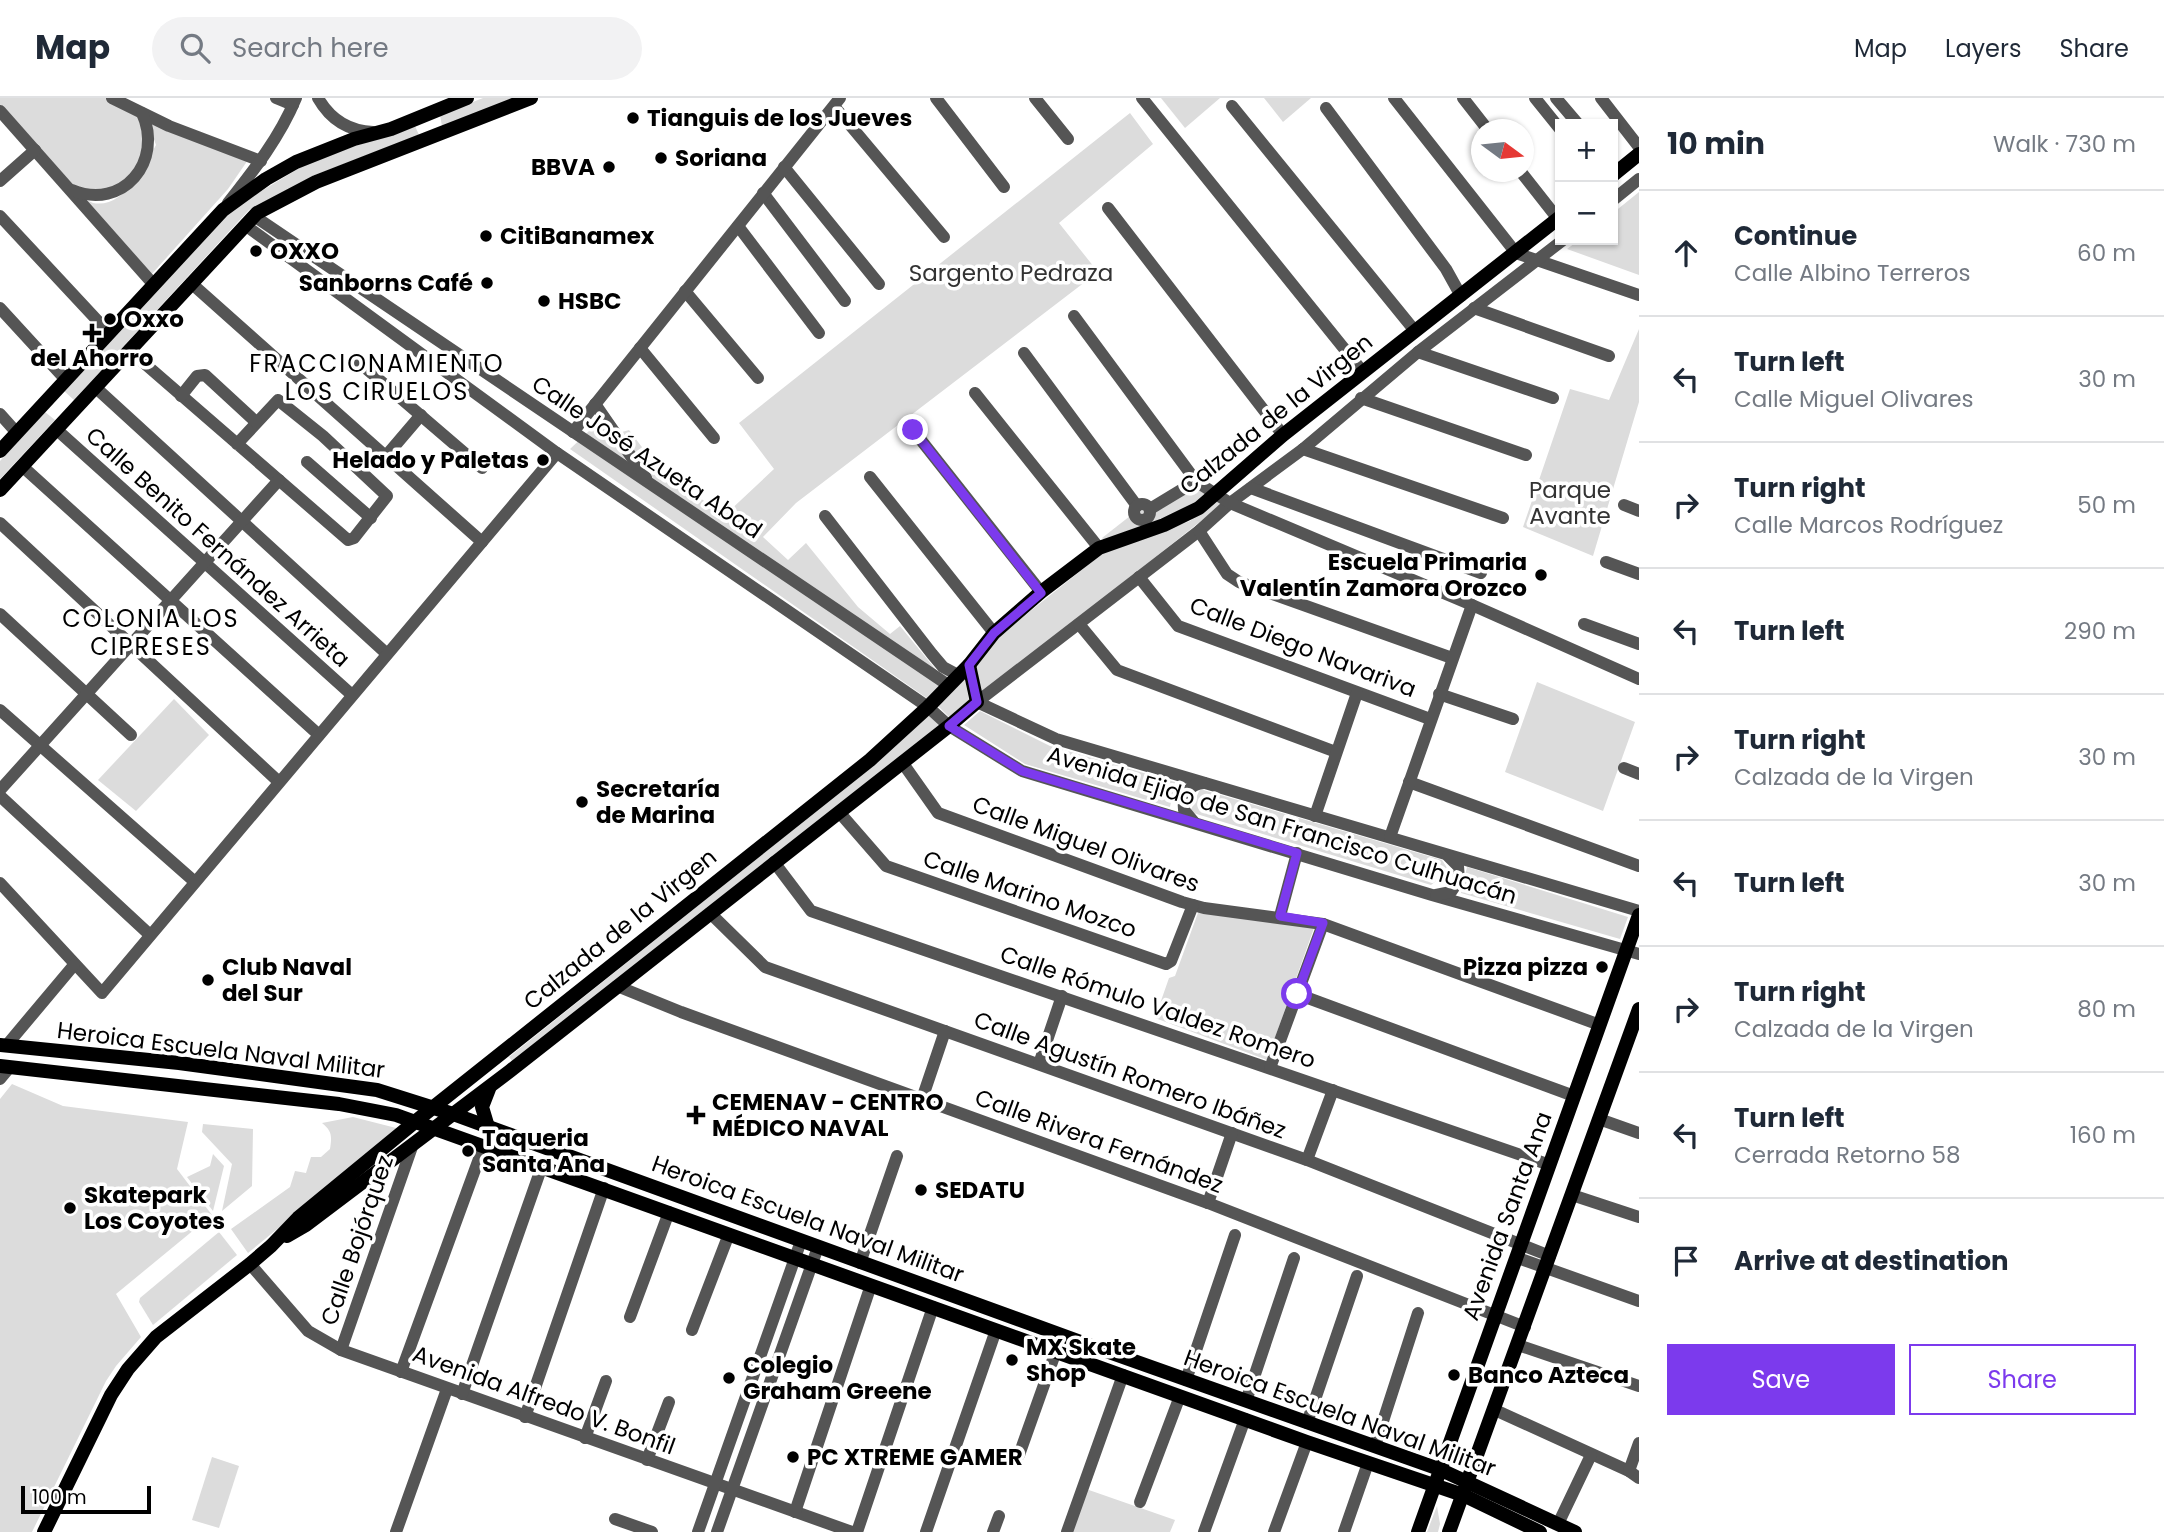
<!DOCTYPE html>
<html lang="en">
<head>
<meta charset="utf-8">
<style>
  :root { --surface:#fff; --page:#f2f2f3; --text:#1f2937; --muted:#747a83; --line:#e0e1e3; --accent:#7c3aed }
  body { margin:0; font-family:Poppins,sans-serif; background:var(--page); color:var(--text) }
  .controls { position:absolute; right:21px; top:21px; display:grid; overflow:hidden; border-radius:0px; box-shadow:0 2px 5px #0004 }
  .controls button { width:63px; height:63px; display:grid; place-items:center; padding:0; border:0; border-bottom:2px solid var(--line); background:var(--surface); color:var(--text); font:35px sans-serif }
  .compass { position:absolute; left:1471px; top:21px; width:63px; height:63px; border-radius:50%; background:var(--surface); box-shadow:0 2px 5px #0004; rotate:105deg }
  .scale { position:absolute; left:21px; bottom:18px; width:130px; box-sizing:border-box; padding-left:7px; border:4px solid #000; border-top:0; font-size:19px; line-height:24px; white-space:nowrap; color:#000; -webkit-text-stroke:5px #fff; paint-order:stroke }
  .stop { position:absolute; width:21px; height:21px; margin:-16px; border:5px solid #7c3aed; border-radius:50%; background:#fff }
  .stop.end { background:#7c3aed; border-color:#fff; box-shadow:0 2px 7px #0008 }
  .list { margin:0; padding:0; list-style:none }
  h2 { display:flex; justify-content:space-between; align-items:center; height:91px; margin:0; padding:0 28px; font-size:30px }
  h2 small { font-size:23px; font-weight:400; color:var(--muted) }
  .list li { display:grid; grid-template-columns:46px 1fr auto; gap:21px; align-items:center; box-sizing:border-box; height:126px; padding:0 28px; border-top:2px solid var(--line) }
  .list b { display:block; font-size:26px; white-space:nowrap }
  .list p { margin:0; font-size:23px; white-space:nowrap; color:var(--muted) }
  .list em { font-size:23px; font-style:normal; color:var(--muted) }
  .actions { display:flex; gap:14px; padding:21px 28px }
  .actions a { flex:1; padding:16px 0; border:2px solid var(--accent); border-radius:0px; text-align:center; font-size:24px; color:var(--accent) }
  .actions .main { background:var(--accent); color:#fff }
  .icon { flex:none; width:38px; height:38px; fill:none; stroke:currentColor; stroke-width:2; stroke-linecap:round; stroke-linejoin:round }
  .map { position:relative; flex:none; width:1639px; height:1434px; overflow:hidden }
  header { display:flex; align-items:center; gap:42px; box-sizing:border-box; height:98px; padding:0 35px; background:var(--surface); border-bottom:2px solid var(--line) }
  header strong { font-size:33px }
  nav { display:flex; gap:38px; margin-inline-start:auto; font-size:24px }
  .search { width:490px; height:63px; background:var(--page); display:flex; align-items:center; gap:18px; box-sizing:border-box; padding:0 24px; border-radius:38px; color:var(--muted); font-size:26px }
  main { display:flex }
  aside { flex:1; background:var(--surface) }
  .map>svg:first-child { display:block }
  .green { fill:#dcdcdc }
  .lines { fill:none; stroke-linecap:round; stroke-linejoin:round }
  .minor { stroke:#555; stroke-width:12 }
  .major { stroke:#000; stroke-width:14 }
  .route { stroke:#7c3aed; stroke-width:9 }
  .poi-dot { fill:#000; stroke:#fff; stroke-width:2.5 }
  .labels { text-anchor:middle; stroke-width:7; stroke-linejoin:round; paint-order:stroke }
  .poi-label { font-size:23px; font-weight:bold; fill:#000; stroke:#fff; text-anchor:start }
  .park-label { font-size:23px; fill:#333; stroke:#fff }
  .street-label { font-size:23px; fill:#000; stroke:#fff }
  .neighbourhood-label { font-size:24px; letter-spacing:2px; fill:#000; stroke:#fff }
</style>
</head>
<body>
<header>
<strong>Map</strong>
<div class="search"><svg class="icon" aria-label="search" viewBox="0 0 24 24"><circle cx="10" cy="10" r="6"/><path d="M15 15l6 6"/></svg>Search here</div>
<nav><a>Map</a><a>Layers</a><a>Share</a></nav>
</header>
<main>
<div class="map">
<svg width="1639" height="1434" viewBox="0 0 1639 1434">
  <rect width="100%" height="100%" fill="#fff"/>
  <g class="green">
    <path d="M0,0H109L140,20L145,56L115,96L69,88L0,9Z"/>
    <path d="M483,0H514L442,28L440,17Z"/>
    <path d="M1161,0H1220L1185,30Z"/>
    <path d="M1264,0H1311L1283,24Z"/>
    <path d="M1130,15L1153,46L1059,125L1098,174L796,405L763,439L788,462L806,445L858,509L890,536L900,528L937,573L948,577L928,601L570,351L608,315L622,334L629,332L660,373L725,417L774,371L739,325Z"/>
    <path d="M147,21L250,59L228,91L150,178L77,98C82,100 88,103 93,105C124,111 144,69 156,47Z"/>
    <path d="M415,28L419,37L315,77L249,112L74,302L64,293L230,112L311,63Z"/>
    <path d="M1639,94V177L1567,151L1579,142H1613V115Z"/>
    <path d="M1639,231V304L1593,458L1523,429L1570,291L1609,302Z"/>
    <path d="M45,314L55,322L0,381V363Z"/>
    <path d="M1206,391L1211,395L1173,419L1105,443L1102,440L1139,411L1162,410L1183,396Z"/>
    <path d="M1221,398L1225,404L982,596L975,568L1003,535L1103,455L1190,423Z"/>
    <path d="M965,581L969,602L950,620L938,608Z"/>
    <path d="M1537,584L1635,624L1603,713L1505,674Z"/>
    <path d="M174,601L209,637L136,713L98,682Z"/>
    <path d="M980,613L1050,648L1175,684L1170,709L1025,666L964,627Z"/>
    <path d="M928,617L941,628L513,964L509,959L876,665Z"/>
    <path d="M1200,691L1442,762L1449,773L1431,787L1190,714Z"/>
    <path d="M1467,769L1628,819L1620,841L1461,795Z"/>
    <path d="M1199,812L1314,830L1267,962L1155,920L1169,880L1175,878Z"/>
    <path d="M12,986L63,1008L188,1024L177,1071L212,1117L116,1196L141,1239L116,1268L106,1283L32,1434H0V1001Z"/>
    <path d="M353,1019L400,1031L248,1155L231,1131L290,1089L295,1073L306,1075L311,1059H321L330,1051C332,1038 332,1033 322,1025Z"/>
    <path d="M203,1026L253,1031L252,1088L222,1113L232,1066L202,1034Z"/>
    <path d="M213,1056L224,1068L213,1113L187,1079L210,1068Z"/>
    <path d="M219,1134L237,1157L153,1227L139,1204L140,1200Z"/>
    <path d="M212,1359L239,1368L219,1430L192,1422Z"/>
    <path d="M1086,1391L1175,1422L1170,1434H1072Z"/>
    <path d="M1437,1408L1440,1426L1438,1434H1427Z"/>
  </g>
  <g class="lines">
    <g class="minor">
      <path d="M112,0L169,28L261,63"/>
      <path d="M276,0L293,7"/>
      <path d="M318,0C330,21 349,33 373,34"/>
      <path d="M936,0L1004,89"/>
      <path d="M1035,0L1068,41"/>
      <path d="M1142,0L1363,274"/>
      <path d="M1394,0L1516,155L1639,197"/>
      <path d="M1463,0L1488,32"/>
      <path d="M1535,0L1560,31"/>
      <path d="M1556,0L1578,26"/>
      <path d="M1601,0L1639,49"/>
      <path d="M834,8L944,139"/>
      <path d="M1232,8L1415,233"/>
      <path d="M1326,10L1446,171L1461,198"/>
      <path d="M0,13L154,187"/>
      <path d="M784,69L879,186"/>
      <path d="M1521,74L1558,121"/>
      <path d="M0,83L35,52"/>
      <path d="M72,92C123,113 164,63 142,15"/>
      <path d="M763,95L845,203"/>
      <path d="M1613,102L1639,81"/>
      <path d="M228,105C254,72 280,39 296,0"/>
      <path d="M1108,110L1283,337"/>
      <path d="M0,118L109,235"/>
      <path d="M254,118L948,587"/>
      <path d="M245,127L557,355L928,609L949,628L1022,673L1432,797L1639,856"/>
      <path d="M738,128L819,235"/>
      <path d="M1563,142L1418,254L1303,351L1230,405L1199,433L977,604L1056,641L1639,813"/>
      <path d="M191,185L482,444"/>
      <path d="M685,193L758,280"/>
      <path d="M0,210L66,282"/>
      <path d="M1474,210L1609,258"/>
      <path d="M1074,218L1190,375L1200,386L1230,405L1472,507L1639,581"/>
      <path d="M640,250L714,340"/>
      <path d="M129,252L144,265L348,442L354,440L387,398L323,338L278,302L237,346"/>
      <path d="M1418,254L1553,300"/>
      <path d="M1024,255L1137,408"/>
      <path d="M355,261L482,370"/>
      <path d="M95,289L387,556"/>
      <path d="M975,295L1099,450"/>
      <path d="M181,298L197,278L205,277L256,324"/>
      <path d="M1361,300L1526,357"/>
      <path d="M595,306L646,380"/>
      <path d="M0,316L17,335"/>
      <path d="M56,331L352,597"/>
      <path d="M913,332L1041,494"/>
      <path d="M573,334L840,0"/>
      <path d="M1303,351L1503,420"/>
      <path d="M386,358L421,317"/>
      <path d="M307,364L371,420"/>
      <path d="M22,368L319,637"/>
      <path d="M870,379L994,535"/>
      <path d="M1251,390L1481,475"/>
      <circle cx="1142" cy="414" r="8"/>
      <path d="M1624,407L1639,413"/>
      <path d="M1150,411L1183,391L1200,386"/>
      <path d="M825,418L932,556L943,569L958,577"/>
      <path d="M0,425L279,684"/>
      <path d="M1199,433L1227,476L1239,484L1452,560"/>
      <path d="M1606,464L1639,476"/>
      <path d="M1139,479L1178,528L1430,621"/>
      <path d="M0,516L131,637"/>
      <path d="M1079,526L1117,572L1336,654"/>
      <path d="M1584,526L1639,546"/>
      <path d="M1439,596L1513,621"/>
      <path d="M0,612L195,784"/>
      <path d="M902,664L938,715L1182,804L1204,810L1323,826L1600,927"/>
      <path d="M1624,670L1639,676"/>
      <path d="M1409,684L1639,768"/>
      <path d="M0,692L279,382"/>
      <path d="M0,698L150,837"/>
      <path d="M839,714L886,768L1166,866L1171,863L1193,807"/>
      <path d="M1315,718L1357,595"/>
      <path d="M1194,724L1184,712C1182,697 1189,686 1204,685"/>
      <path d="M1390,739L1472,507"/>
      <path d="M774,764L811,813L1550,1067"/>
      <path d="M0,785L102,895L557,355"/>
      <path d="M1436,797L1451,794L1459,782L1458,768L1448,758"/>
      <path d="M710,815L765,869L1307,1062L1550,1158"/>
      <path d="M1280,818L1297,755"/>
      <path d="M617,888L681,914L1208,1105L1525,1229"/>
      <path d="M1297,896L1574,998"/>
      <path d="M6,948L74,867"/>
      <path d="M1039,966L1062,898"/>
      <path d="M1270,970L1323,826"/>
      <path d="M0,981L10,969"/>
      <path d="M922,1001L945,933"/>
      <path d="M1599,1021L1639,1035"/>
      <path d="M1307,1062L1333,992"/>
      <path d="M1572,1097L1639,1119"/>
      <path d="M1208,1105L1232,1035"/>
      <path d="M1518,1160L1639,1203"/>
      <path d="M860,1165L897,1058"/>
      <path d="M250,1166L308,1233L341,1252L852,1434"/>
      <path d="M630,1219L669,1114"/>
      <path d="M692,1232L729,1136"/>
      <path d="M1518,1247L1639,1288"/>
      <path d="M341,1252L413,1046"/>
      <path d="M401,1274L484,1047"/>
      <path d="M1186,1282L1235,1137"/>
      <path d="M462,1296L542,1068"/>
      <path d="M1246,1303L1294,1160"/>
      <path d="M1495,1312L1629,1373L1639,1380"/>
      <path d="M525,1319L604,1090"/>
      <path d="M1307,1325L1357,1178"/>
      <path d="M585,1340L606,1283"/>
      <path d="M1375,1348L1418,1215"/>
      <path d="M1019,1357L1056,1253"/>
      <path d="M647,1362L669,1304"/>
      <path d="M1629,1373L1639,1345"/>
      <path d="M1140,1404L1180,1298"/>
      <path d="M795,1414L871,1187"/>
      <path d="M615,1421L652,1434"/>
      <path d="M1558,1426L1591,1357"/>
      <path d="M396,1434L447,1291"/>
      <path d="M698,1434L801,1143"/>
      <path d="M717,1434L818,1149"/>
      <path d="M857,1434L933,1209"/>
      <path d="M926,1434L996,1232"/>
      <path d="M993,1434L999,1418"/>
      <path d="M1067,1434L1123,1277"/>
      <path d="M1204,1434L1245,1321"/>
      <path d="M1274,1434L1307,1344"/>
      <path d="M1344,1434L1368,1365"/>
    </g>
    <g class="major">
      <path d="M1613,77L1639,56"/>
      <path d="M0,353L223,112L266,81L296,64L354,41L391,31L467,0"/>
      <path d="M0,392L257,115L316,84L531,0"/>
      <path d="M0,947L179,965L377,992L453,1016L1089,1247L1439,1371L1575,1434"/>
      <path d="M0,968L339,1006L396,1017L1307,1344L1463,1397L1540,1434"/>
      <path d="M488,1029L482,1009L489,991"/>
      <path d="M287,1138L306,1127L510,973L949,628L977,604L969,567"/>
      <path d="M44,1434L111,1297L128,1271L156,1239L250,1166L271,1148L298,1120L416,1023L870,662L928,609L969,567L994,535L1041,494L1099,450L1164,427L1199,410L1283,337L1560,119"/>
      <path d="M1418,1434L1639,817"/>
      <path d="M1449,1434L1639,911"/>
    </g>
  </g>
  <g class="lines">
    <path class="route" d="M913,332L1041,495L994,535L969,567L977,604L949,628L1022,673L1297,755L1280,818L1323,825L1297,896"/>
  </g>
  <g class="poi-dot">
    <circle cx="633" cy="20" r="7"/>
    <circle cx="661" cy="60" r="7"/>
    <circle cx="609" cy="69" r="7"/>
    <circle cx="486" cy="138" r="7"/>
    <circle cx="256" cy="153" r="7"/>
    <circle cx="487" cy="185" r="7"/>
    <circle cx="544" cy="203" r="7"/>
    <circle cx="110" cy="221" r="7"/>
    <path d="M88.5 224.5h7v7h7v7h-7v7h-7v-7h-7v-7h7z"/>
    <circle cx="543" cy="362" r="7"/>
    <circle cx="1541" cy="477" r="7"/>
    <circle cx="582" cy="704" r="7"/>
    <circle cx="1602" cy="869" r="7"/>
    <circle cx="208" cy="882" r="7"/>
    <path d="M692.5 1006.5h7v7h7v7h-7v7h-7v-7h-7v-7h7z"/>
    <circle cx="468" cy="1053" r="7"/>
    <circle cx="921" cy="1092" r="7"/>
    <circle cx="70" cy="1110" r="7"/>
    <circle cx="1012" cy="1262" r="7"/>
    <circle cx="1454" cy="1277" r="7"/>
    <circle cx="729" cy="1280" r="7"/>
    <circle cx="793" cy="1359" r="7"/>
  </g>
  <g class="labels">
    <g class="poi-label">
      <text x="647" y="28">Tianguis de los Jueves</text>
      <text x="675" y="68">Soriana</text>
      <text x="595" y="77" text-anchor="end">BBVA</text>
      <text x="500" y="146">CitiBanamex</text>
      <text x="270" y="161">OXXO</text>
      <text x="473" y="193" text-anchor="end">Sanborns Café</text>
      <text x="558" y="211">HSBC</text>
      <text x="124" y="229">Oxxo</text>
      <text x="92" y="268" text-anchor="middle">del Ahorro</text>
      <text x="529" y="370" text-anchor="end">Helado y Paletas</text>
      <text x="1527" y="472" text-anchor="end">Escuela Primaria<tspan x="1527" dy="26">Valentín Zamora Orozco</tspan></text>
      <text x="596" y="699">Secretaría<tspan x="596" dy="26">de Marina</tspan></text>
      <text x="222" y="877">Club Naval<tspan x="222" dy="26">del Sur</tspan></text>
      <text x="1588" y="877" text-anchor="end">Pizza pizza</text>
      <text x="712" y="1012">CEMENAV - CENTRO<tspan x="712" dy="26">MÉDICO NAVAL</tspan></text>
      <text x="482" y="1048">Taqueria<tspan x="482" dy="26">Santa Ana</tspan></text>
      <text x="935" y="1100">SEDATU</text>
      <text x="84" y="1105">Skatepark<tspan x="84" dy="26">Los Coyotes</tspan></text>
      <text x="1026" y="1257">MX Skate<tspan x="1026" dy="26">Shop</tspan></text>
      <text x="743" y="1275">Colegio<tspan x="743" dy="26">Graham Greene</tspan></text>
      <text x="1468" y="1285">Banco Azteca</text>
      <text x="807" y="1367">PC XTREME GAMER</text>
    </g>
    <g class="park-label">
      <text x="1011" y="183">Sargento Pedraza</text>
      <text x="1570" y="400">Parque<tspan x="1570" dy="26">Avante</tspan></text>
    </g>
    <g class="street-label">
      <text transform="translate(1276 316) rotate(-39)" y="8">Calzada de la Virgen</text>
      <text transform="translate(647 359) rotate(34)" y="8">Calle José Azueta Abad</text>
      <text transform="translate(218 449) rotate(42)" y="8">Calle Benito Fernández Arrieta</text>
      <text transform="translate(1303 549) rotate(21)" y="8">Calle Diego Navariva</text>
      <text transform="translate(1282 727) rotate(17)" y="8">Avenida Ejido de San Francisco Culhuacán</text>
      <text transform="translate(1086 746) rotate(20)" y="8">Calle Miguel Olivares</text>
      <text transform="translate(1030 796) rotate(19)" y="8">Calle Marino Mozco</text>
      <text transform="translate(620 831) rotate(-39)" y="8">Calzada de la Virgen</text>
      <text transform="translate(1158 909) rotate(19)" y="8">Calle Rómulo Valdez Romero</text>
      <text transform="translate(221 952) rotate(7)" y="8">Heroica Escuela Naval Militar</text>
      <text transform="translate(1130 977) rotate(20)" y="8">Calle Agustín Romero Ibáñez</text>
      <text transform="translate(1099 1043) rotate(20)" y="8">Calle Rivera Fernández</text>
      <text transform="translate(1507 1118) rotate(-70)" y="8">Avenida Santa Ana</text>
      <text transform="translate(808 1121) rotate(20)" y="8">Heroica Escuela Naval Militar</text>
      <text transform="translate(357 1142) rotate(-71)" y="8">Calle Bojórquez</text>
      <text transform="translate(544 1302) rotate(20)" y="8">Avenida Alfredo V. Bonfil</text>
      <text transform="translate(1340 1315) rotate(20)" y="8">Heroica Escuela Naval Militar</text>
    </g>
    <g class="neighbourhood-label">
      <text x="377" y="274">FRACCIONAMIENTO<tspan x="377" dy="28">LOS CIRUELOS</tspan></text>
      <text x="151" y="529">COLONIA LOS<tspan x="151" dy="28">CIPRESES</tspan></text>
    </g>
  </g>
</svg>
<div class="controls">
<button>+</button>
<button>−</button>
</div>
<svg class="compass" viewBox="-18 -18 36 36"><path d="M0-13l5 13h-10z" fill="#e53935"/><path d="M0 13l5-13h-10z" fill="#747a83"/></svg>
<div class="scale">100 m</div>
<div class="stop" style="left:1297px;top:896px"></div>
<div class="stop end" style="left:913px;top:332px"></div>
</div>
<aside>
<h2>10 min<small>Walk · 730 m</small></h2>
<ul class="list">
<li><svg class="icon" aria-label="ahead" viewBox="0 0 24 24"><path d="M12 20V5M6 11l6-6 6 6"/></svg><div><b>Continue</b><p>Calle Albino Terreros</p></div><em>60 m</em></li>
<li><svg class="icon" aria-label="left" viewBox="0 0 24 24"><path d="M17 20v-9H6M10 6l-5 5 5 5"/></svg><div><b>Turn left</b><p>Calle Miguel Olivares</p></div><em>30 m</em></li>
<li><svg class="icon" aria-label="right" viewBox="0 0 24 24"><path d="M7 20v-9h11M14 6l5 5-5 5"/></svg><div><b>Turn right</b><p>Calle Marcos Rodríguez</p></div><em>50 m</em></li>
<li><svg class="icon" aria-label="left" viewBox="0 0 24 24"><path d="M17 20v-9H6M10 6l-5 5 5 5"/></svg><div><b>Turn left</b></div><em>290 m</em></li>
<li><svg class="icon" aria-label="right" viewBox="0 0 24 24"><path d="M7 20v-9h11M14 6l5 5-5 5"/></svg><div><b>Turn right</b><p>Calzada de la Virgen</p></div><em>30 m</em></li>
<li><svg class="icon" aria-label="left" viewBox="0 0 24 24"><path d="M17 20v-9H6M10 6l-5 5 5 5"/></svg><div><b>Turn left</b></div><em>30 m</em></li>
<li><svg class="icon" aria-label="right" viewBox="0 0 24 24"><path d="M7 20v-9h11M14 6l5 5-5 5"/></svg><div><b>Turn right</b><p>Calzada de la Virgen</p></div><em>80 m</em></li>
<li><svg class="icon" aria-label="left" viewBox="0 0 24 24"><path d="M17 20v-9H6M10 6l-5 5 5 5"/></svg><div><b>Turn left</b><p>Cerrada Retorno 58</p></div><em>160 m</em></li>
<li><svg class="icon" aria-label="arrive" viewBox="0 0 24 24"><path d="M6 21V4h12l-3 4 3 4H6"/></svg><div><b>Arrive at destination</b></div></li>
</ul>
<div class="actions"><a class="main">Save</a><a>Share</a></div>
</aside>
</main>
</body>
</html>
